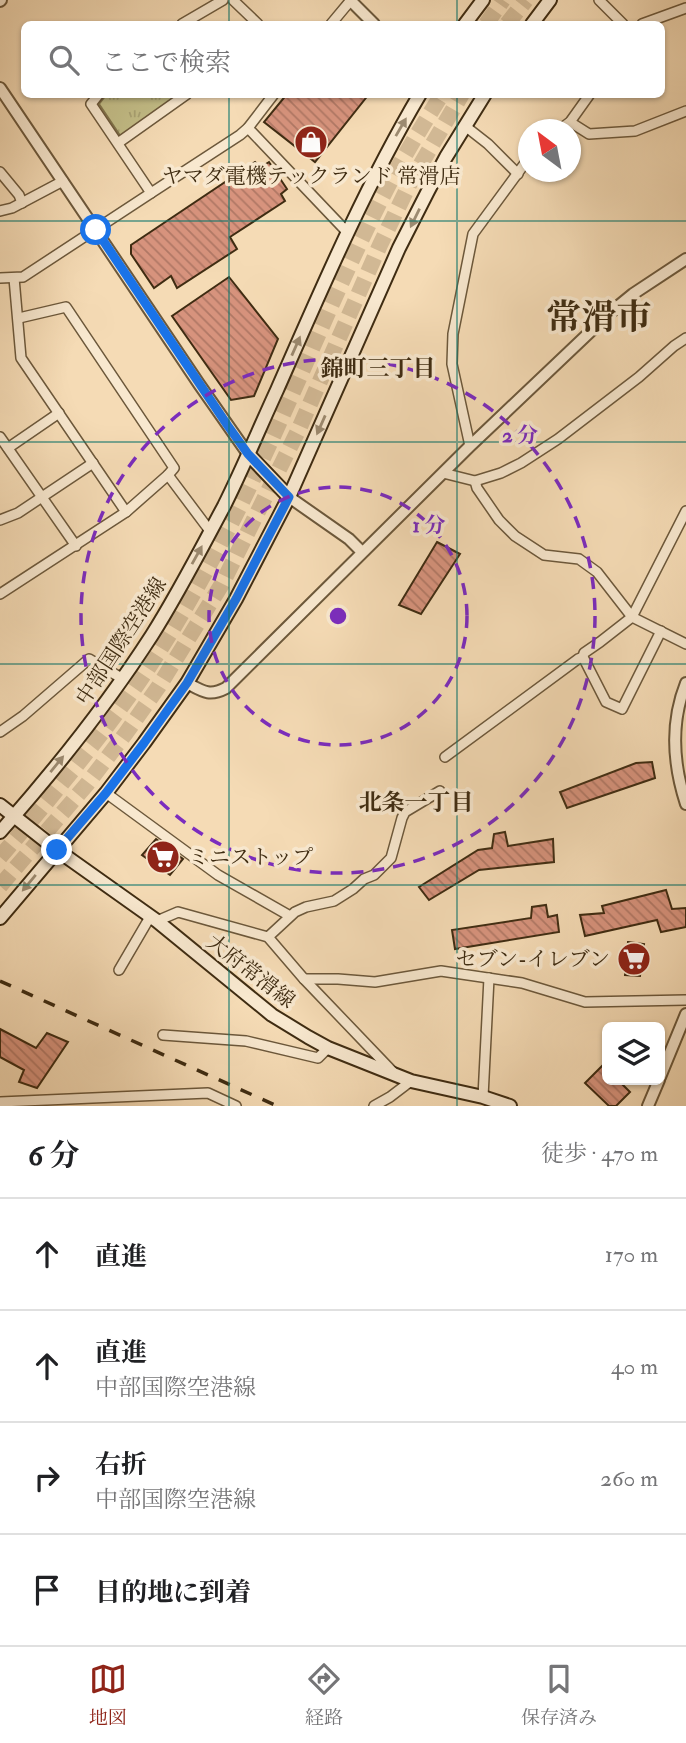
<!DOCTYPE html>
<html lang="ja">
<head>
<meta charset="utf-8">
<style>
  :root { --surface:#fff; --page:#f6f6f6; --text:#202124; --muted:#757577; --line:#e0e0e0; --accent:#8f2418 }
  body { margin:0; font-family:"IM FELL Double Pica","Noto Serif JP",serif; background:var(--page); color:var(--text) }
  .controls { position:absolute; right:21px; bottom:21px; display:grid; overflow:hidden; border-radius:10px; box-shadow:0 2px 5px #0004 }
  .controls button { width:63px; height:63px; display:grid; place-items:center; padding:0; border:0; border-bottom:2px solid var(--line); background:var(--surface); color:var(--text); font:35px sans-serif }
  .compass { position:absolute; left:518px; top:119px; width:63px; height:63px; border-radius:50%; background:var(--surface); box-shadow:0 2px 5px #0004; rotate:328deg }
  .stop { position:absolute; width:21px; height:21px; margin:-16px; border:5px solid #1a73e8; border-radius:50%; background:#fff }
  .stop.end { background:#1a73e8; border-color:#fff; box-shadow:0 2px 7px #0008 }
  .list { margin:0; padding:0; list-style:none }
  h2 { display:flex; justify-content:space-between; align-items:center; height:91px; margin:0; padding:0 28px; font-size:30px }
  h2 small { font-size:23px; font-weight:400; color:var(--muted) }
  .list li { display:grid; grid-template-columns:46px 1fr auto; gap:21px; align-items:center; box-sizing:border-box; height:112px; padding:0 28px; border-top:2px solid var(--line) }
  .list b { display:block; font-size:26px; white-space:nowrap }
  .list p { margin:0; font-size:23px; white-space:nowrap; color:var(--muted) }
  .list em { font-size:23px; font-style:normal; color:var(--muted) }
  .icon { flex:none; width:38px; height:38px; fill:none; stroke:currentColor; stroke-width:2; stroke-linecap:round; stroke-linejoin:round }
  .map { position:relative; flex:none; width:686px; height:1106px; overflow:hidden }
  .search { position:absolute; background:var(--surface); box-shadow:0 2px 5px #0004; left:21px; right:21px; top:21px; height:77px; display:flex; align-items:center; gap:18px; box-sizing:border-box; padding:0 24px; border-radius:10px; color:var(--muted); font-size:26px }
  .sheet { height:539px; background:var(--surface) }
  nav { display:flex; justify-content:space-around; align-items:center; box-sizing:border-box; height:98px; border-top:2px solid var(--line); background:var(--surface); font-size:19px; color:var(--muted) }
  nav a { display:grid; justify-items:center; gap:4px }
  nav .on { color:var(--accent) }
  .map>svg:first-child { display:block }
  .grass { fill:url(#grass-tufts); stroke:#81754d; stroke-width:2 }
  .building { fill:url(#building-back-hatch); stroke:#3f2c12; stroke-width:2 }
  .lines { fill:none; stroke-linecap:round; stroke-linejoin:round }
  .motorway-tunnel { stroke:#d1b894; stroke-width:16; stroke-dasharray:16 8; stroke-linecap:butt }
  .minor-casing { stroke:#6c583b; stroke-width:12 }
  .tertiary-casing { stroke:#6c583b; stroke-width:14 }
  .secondary-casing { stroke:#3f2c12; stroke-width:16 }
  .minor { stroke:#f8e8cf; stroke-width:9 }
  .tertiary { stroke:#f8e8cf; stroke-width:10 }
  .secondary { stroke:#f8e8cf; stroke-width:12 }
  .rail { stroke:#3f2c12; stroke-width:3.5; stroke-dasharray:12 12; stroke-linecap:butt }
  .oneway { fill:#9c8a70 }
  .route { stroke:#1a73e8; stroke-width:9 }
  .grid { fill:none; stroke:#0f766e; stroke-width:2; stroke-opacity:0.55 }
  .ring { fill:none; stroke:#7b2cbf; stroke-width:3.5; stroke-dasharray:12 9 }
  .labels { text-anchor:middle; stroke-width:7; stroke-linejoin:round; paint-order:stroke }
  .poi-label { font-size:21px; fill:#3f2c12; stroke:#f8e8cf }
  .street-label { font-size:21px; fill:#3f2c12; stroke:#f8e8cf }
  .neighbourhood-label { font-size:23px; font-weight:bold; fill:#3f2c12; stroke:#f8e8cf }
  .town-label { font-size:35px; font-weight:bold; fill:#3f2c12; stroke:#f8e8cf }
  .centre { fill:#7b2cbf; stroke:#f8e8cf; stroke-width:3.5 }
  .ring-label { font-size:21px; text-anchor:middle; font-weight:bold; fill:#7b2cbf; stroke:#f8e8cf; stroke-width:7; stroke-linejoin:round; paint-order:stroke }
</style>
</head>
<body>
<div class="map">
<svg width="686" height="1106" viewBox="0 0 686 1106">
  <defs>
    <pattern id="grass-tufts" width="24" height="20" patternUnits="userSpaceOnUse" patternTransform="scale(1.75)"><rect width="24" height="20" fill="#c3be88"/><path d="M3 7l-1-3M5 7V3M7 7l1-3M15 17l-1-3M17 17v-4M19 17l1-3" fill="none" stroke="#a9a374"/></pattern>
    <pattern id="building-back-hatch" width="6" height="6" patternUnits="userSpaceOnUse" patternTransform="scale(1.75)"><rect width="6" height="6" fill="#d7937d"/><path d="M-1 5l2 2M0 0l6 6M5-1l2 2" fill="none" stroke="#b07865"/></pattern>
  </defs>
  <rect width="100%" height="100%" fill="#f5dbb5"/>
  <filter id="stains"><feTurbulence type="fractalNoise" baseFrequency=".00286" numOctaves="4"/><feColorMatrix values="0 0 0 0 .2 0 0 0 0 .09 0 0 0 0 .02 0 0 0 .5 -.17"/></filter>
  <radialGradient id="worn" r=".72"><stop offset=".6" stop-color="#630" stop-opacity="0"/><stop offset="1" stop-color="#630" stop-opacity=".3"/></radialGradient>
  <path class="grass" d="M106,95H180L121,137L99,104Z"/>
  <g class="building">
    <path d="M287,94H369L315,162L264,122Z"/>
    <path d="M255,162L261,167L269,162L287,189L281,194L285,201L230,237L237,249L177,288L171,276L154,288L131,254V245Z"/>
    <path d="M229,277L278,339L254,396L231,400L172,316Z"/>
    <path d="M437,542L460,554L421,614L399,605Z"/>
    <path d="M652,762L655,778L567,808L560,792L636,763Z"/>
    <path d="M505,832L508,846L553,839L554,862L479,870L429,900L419,887L478,850L492,848L494,834Z"/>
    <path d="M156,839L183,859L170,875L142,855Z"/>
    <path d="M666,890L672,909L686,908V927L661,932L657,920L585,936L580,915L604,913L602,906Z"/>
    <path d="M546,905L548,917L557,915L559,932L455,949L452,930L531,918L532,907Z"/>
    <path d="M628,942L644,944L640,976L625,975Z"/>
    <path d="M0,1029L36,1048L47,1033L68,1042L37,1088L19,1082L24,1070L0,1057Z"/>
    <path d="M603,1065L607,1069V1080H618L630,1092L616,1106H609L585,1083Z"/>
  </g>
  <g class="lines">
    <g class="motorway-tunnel">
      <path d="M486,24L503,0"/>
      <path d="M507,24L526,0"/>
      <path d="M0,857C45,805 89,752 129,696C164,647 194,594 222,541C283,426 328,302 388,186C404,155 423,125 442,94"/>
      <path d="M0,886L88,783L126,733L159,686L222,584L298,431L380,245L411,181L462,94"/>
    </g>
    <defs>
      <g id="minor">
        <path d="M233,0L258,24"/>
        <path d="M599,0L623,24"/>
        <path d="M182,24L223,0"/>
        <path d="M331,24L351,0"/>
        <path d="M642,24L686,8"/>
        <path d="M99,94L91,104L151,193L240,135L248,128L274,94"/>
        <path d="M570,122L589,134L635,131L686,111"/>
        <path d="M465,126L488,144L518,174"/>
        <path d="M248,128L347,232"/>
        <path d="M559,130L570,122L590,94"/>
        <path d="M118,143L187,94"/>
        <path d="M0,172L19,195L22,203"/>
        <path d="M0,211L12,208L63,181"/>
        <path d="M0,278L23,277L151,193"/>
        <path d="M14,278L21,358L126,512"/>
        <path d="M19,318L66,307L174,468L168,475"/>
        <path d="M0,437L76,546"/>
        <path d="M470,446L452,364L453,334L473,234L528,159"/>
        <path d="M8,448L59,413"/>
        <path d="M443,473L475,481L501,473L521,463L558,439L639,377L674,346L686,338"/>
        <path d="M475,481L477,488L499,520L515,536L544,555L579,559L597,572L632,617L686,644"/>
        <path d="M0,520L18,513L93,463"/>
        <path d="M0,594L126,512L168,475L210,531"/>
        <path d="M661,631L622,709L606,702L583,657L584,653L600,642L632,617L686,511"/>
        <path d="M0,732L23,716L89,659L123,679"/>
        <path d="M445,757L578,659L583,657"/>
        <path d="M106,793L218,875L290,916"/>
        <path d="M157,921L178,912L268,937L304,979L393,1072"/>
        <path d="M268,937L295,912L306,907L334,901L353,889L364,879L374,875L391,858L402,818L405,812L440,791"/>
        <path d="M119,970L150,917"/>
        <path d="M304,979H338L375,982L441,971L522,983L585,1002L686,1000"/>
        <path d="M163,1035L246,1041L318,1058L328,1048"/>
        <path d="M483,1097L489,978"/>
        <path d="M0,1102L208,1093L236,1106"/>
        <path d="M374,1106L390,1097L411,1081"/>
      </g>
      <g id="tertiary">
        <path d="M350,0L374,24"/>
        <path d="M0,1L1,0"/>
        <path d="M0,88L199,384L248,454"/>
        <path d="M289,497L349,539L362,552"/>
        <path d="M187,683C202,691 209,697 226,688L470,446L611,312L633,294L686,259"/>
        <path d="M686,683C670,723 673,764 686,804"/>
        <path d="M660,1077L686,1014"/>
        <path d="M648,1106L659,1080"/>
      </g>
      <g id="secondary">
        <path d="M465,24L483,0"/>
        <path d="M532,24L550,0"/>
        <path d="M248,454L289,497"/>
        <path d="M0,805L57,850L157,921L272,1015L308,1037L328,1048L411,1081L483,1097L510,1106"/>
        <path d="M0,832C55,770 107,705 152,635C178,594 201,549 224,506C243,468 259,429 277,390C321,290 364,189 420,94"/>
        <path d="M0,918L106,793L144,743L187,683L236,599L289,497L399,248L428,191L446,157L485,94"/>
      </g>
    </defs>
    <use href="#minor" class="minor-casing"/>
    <use href="#tertiary" class="tertiary-casing"/>
    <use href="#secondary" class="secondary-casing"/>
    <use href="#minor" class="minor"/>
    <use href="#tertiary" class="tertiary"/>
    <use href="#secondary" class="secondary"/>
    <path class="rail" d="M0,981L277,1106"/>
  </g>
  <defs><path id="oneway-solid" d="M-6-.8H1V-3.2L6.5 0L1 3.2V.8H-6Z" transform="scale(1.75)"/></defs>
  <g class="oneway">
    <use href="#oneway-solid" transform="translate(401 127) rotate(-60)"/>
    <use href="#oneway-solid" transform="translate(415 218) rotate(116)"/>
    <use href="#oneway-solid" transform="translate(296 346) rotate(-66)"/>
    <use href="#oneway-solid" transform="translate(321 425) rotate(114)"/>
    <use href="#oneway-solid" transform="translate(197 555) rotate(-61)"/>
    <use href="#oneway-solid" transform="translate(57 764) rotate(-51)"/>
    <use href="#oneway-solid" transform="translate(29 883) rotate(130)"/>
  </g>
  <g class="lines">
    <path class="route" d="M57,850L106,793L144,743L187,683L236,599L289,497L248,454L228,426L96,230"/>
  </g>
  <path class="grid" d="M229,0V24M457,0V24M229,94V1106M457,94V1106M0,221H686M0,442H686M0,664H686M0,885H686"/>
  <g class="ring">
    <circle cx="338" cy="616" r="129"/>
    <circle cx="338" cy="616" r="257"/>
  </g>
  <defs>
    <symbol id="shop-disc" viewBox="-11 -11 22 22"><circle r="9.5" fill="#8f2418" stroke="#f8e8cf"/><path d="M-5-2.5h2.3a2.7 3.5 0 0 1 5.4 0H5L5.5 6h-11ZM-1.5-2.5h3a1.5 2.3 0 0 0-3 0Z" fill="#fff"/></symbol>
    <symbol id="supermarket-disc" viewBox="-11 -11 22 22"><circle r="9.5" fill="#8f2418" stroke="#f8e8cf"/><path d="M-6-5.5h2.5l.6 2H6L4.5 2H-2.5L-4.4-4H-6ZM-1.5 3.2a1.3 1.3 0 1 0 .1 0ZM3 3.2a1.3 1.3 0 1 0 .1 0Z" fill="#fff"/></symbol>
  </defs>
  <g fill-rule="evenodd">
    <use href="#shop-disc" x="292" y="123" width="38" height="38"/>
    <use href="#supermarket-disc" x="144" y="838" width="38" height="38"/>
    <use href="#supermarket-disc" x="615" y="940" width="38" height="38"/>
  </g>
  <g class="labels">
    <g class="poi-label">
      <text x="311" y="183">ヤマダ電機テックランド 常滑店</text>
      <text x="188" y="864" text-anchor="start">ミニストップ</text>
      <text x="610" y="966" text-anchor="end">セブン-イレブン</text>
    </g>
    <g class="street-label">
      <text transform="translate(121 641) rotate(-57)" y="7">中部国際空港線</text>
      <text transform="translate(251 971) rotate(38)" y="7">大府常滑線</text>
    </g>
    <g class="neighbourhood-label">
      <text x="378" y="376">錦町三丁目</text>
      <text x="416" y="810">北条一丁目</text>
    </g>
    <g class="town-label">
      <text x="599" y="329">常滑市</text>
    </g>
  </g>
  <circle cx="338" cy="616" r="10" class="centre"/>
  <g class="ring-label">
    <text x="520" y="442">2 分</text>
    <text x="429" y="532">1 分</text>
  </g>
  <rect width="100%" height="100%" filter="url(#stains)"/>
  <rect width="100%" height="100%" fill="url(#worn)"/>
</svg>
<div class="controls">
<button><svg class="icon" aria-label="layers" viewBox="0 0 24 24"><path d="M12 4l9 5-9 5-9-5zM3 14l9 5 9-5"/></svg></button>
</div>
<svg class="compass" viewBox="-18 -18 36 36"><path d="M0-13l5 13h-10z" fill="#e53935"/><path d="M0 13l5-13h-10z" fill="#757577"/></svg>
<div class="stop" style="left:96px;top:230px"></div>
<div class="stop end" style="left:57px;top:850px"></div>
<div class="search"><svg class="icon" aria-label="search" viewBox="0 0 24 24"><circle cx="10" cy="10" r="6"/><path d="M15 15l6 6"/></svg>ここで検索</div>
</div>
<section class="sheet">
<h2>6 分<small>徒歩 · 470 m</small></h2>
<ul class="list">
<li><svg class="icon" aria-label="ahead" viewBox="0 0 24 24"><path d="M12 20V5M6 11l6-6 6 6"/></svg><div><b>直進</b></div><em>170 m</em></li>
<li><svg class="icon" aria-label="ahead" viewBox="0 0 24 24"><path d="M12 20V5M6 11l6-6 6 6"/></svg><div><b>直進</b><p>中部国際空港線</p></div><em>40 m</em></li>
<li><svg class="icon" aria-label="right" viewBox="0 0 24 24"><path d="M7 20v-9h11M14 6l5 5-5 5"/></svg><div><b>右折</b><p>中部国際空港線</p></div><em>260 m</em></li>
<li><svg class="icon" aria-label="arrive" viewBox="0 0 24 24"><path d="M6 21V4h12l-3 4 3 4H6"/></svg><div><b>目的地に到着</b></div></li>
</ul>
</section>
<nav>
<a class="on"><svg class="icon" aria-label="map" viewBox="0 0 24 24"><path d="M3 6l6-2 6 2 6-2v14l-6 2-6-2-6 2zM9 4v14M15 6v14"/></svg>地図</a>
<a><svg class="icon" aria-label="directions" viewBox="0 0 24 24"><path d="M12 3l9 9-9 9-9-9zM9 14v-3h6M13 9l2 2-2 2"/></svg>経路</a>
<a><svg class="icon" aria-label="saved" viewBox="0 0 24 24"><path d="M7 4h10v16l-5-4-5 4z"/></svg>保存済み</a>
</nav>
</body>
</html>
